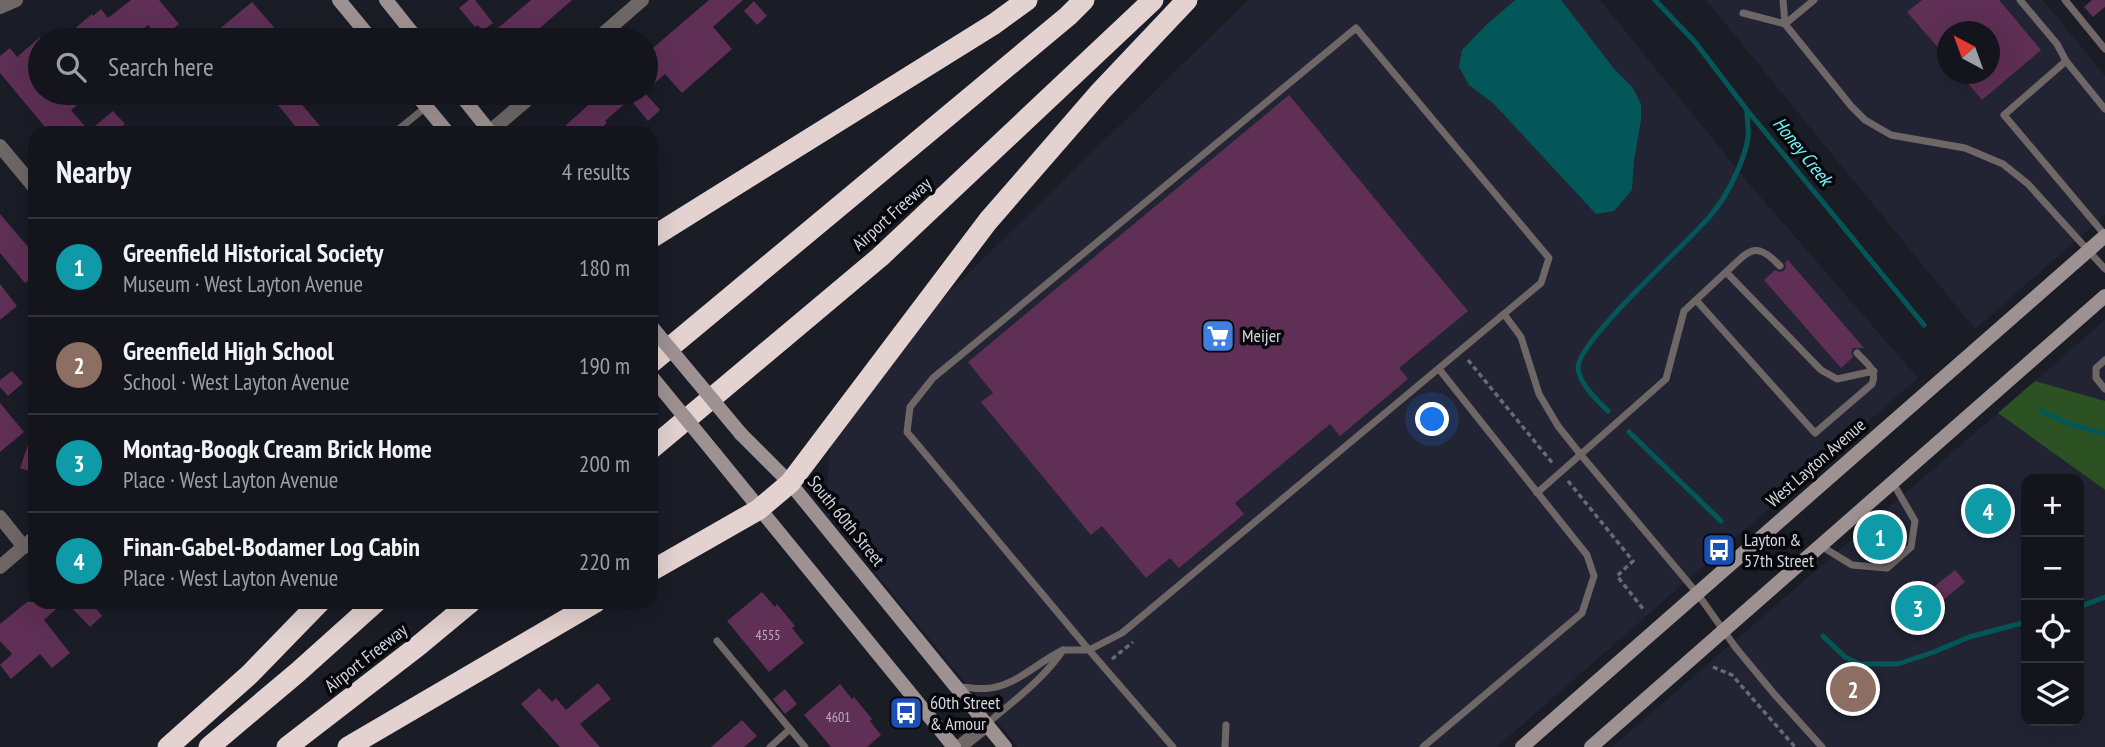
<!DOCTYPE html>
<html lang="en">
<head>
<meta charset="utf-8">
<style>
  :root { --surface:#14151c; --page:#212229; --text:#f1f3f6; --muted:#9d9fa3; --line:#33343b; --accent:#56cec4 }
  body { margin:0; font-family:"PT Sans Narrow",sans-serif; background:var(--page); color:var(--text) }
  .controls { position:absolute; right:21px; bottom:21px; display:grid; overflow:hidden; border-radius:14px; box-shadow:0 7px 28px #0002 }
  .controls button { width:63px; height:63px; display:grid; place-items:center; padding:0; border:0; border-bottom:2px solid var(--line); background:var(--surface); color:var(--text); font:35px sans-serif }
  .compass { position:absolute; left:1937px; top:21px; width:63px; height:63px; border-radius:50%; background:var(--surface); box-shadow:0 7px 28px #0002; rotate:319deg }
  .you { position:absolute; left:1433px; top:420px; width:24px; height:24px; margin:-18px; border:5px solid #fff; border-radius:50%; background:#1a73e8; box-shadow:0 0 0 10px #1a73e833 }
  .badge { display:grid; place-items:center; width:46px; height:46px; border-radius:50%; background:var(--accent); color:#fff; font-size:23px; font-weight:700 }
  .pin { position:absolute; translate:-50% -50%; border:4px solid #fff; box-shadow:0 2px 7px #0006 }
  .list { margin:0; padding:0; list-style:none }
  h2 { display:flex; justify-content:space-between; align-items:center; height:91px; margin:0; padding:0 28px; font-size:30px }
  h2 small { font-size:23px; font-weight:400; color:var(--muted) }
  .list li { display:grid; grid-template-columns:46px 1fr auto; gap:21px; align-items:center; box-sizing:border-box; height:98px; padding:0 28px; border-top:2px solid var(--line) }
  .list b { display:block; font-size:26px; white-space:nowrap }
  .list p { margin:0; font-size:23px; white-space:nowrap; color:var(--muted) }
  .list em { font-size:23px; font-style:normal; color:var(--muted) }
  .icon { flex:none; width:38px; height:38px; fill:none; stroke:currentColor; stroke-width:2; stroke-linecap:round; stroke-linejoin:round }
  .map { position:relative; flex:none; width:2105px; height:747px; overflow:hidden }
  .search { position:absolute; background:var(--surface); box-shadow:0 7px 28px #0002; left:28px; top:28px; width:630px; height:77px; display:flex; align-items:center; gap:18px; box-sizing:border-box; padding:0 24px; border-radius:38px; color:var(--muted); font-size:26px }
  .panel { position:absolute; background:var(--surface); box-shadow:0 7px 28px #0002; left:28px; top:126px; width:630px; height:483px; border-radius:21px }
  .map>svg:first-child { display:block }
  .built { fill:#222434; fill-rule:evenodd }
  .forest { fill:#2c5223 }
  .water { fill:#035758 }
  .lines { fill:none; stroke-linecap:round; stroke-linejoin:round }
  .stream { stroke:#035758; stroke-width:5 }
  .building { fill:#5f2f55 }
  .path { stroke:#696a74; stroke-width:3.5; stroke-dasharray:5 3.5; stroke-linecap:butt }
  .service { stroke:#6e6766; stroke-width:7 }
  .minor { stroke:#6e6766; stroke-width:14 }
  .secondary { stroke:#9d9291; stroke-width:14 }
  .motorway { stroke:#e3d2cf; stroke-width:21 }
  .secondary-bridge { stroke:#9d9291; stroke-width:14 }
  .labels { text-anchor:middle; stroke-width:7; stroke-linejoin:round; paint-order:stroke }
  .number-label { font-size:14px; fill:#b8acbc }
  .street-label { font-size:18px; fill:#d5d6de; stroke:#06070b }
  .poi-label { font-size:18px; fill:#d5d6de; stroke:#06070b; text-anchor:start }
  .water-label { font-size:19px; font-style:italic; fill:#6df3f5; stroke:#06070b }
</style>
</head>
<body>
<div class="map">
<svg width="2105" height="747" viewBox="0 0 2105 747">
  <rect width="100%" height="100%" fill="#1a1c26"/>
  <g class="built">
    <path d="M1248,0H1600L1750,185L1918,378L1497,747H1018L820,505L826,498L831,441L939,302Z"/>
    <path d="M1706,0H2043L2105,76V215L1975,329ZM1948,32H1990V74H1948Z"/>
    <path d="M2105,320V401L2035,381Z"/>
    <path d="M1998,413L2105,490V747H1612ZM2026,479H2079V721H2026Z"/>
  </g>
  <path class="forest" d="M2035,381L2105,401V490L1998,413Z"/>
  <path class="water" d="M1515,0H1561L1615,70L1633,88L1641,104V120L1634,161L1632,190L1614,211L1596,214L1493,103L1469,85L1459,67L1462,50L1485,26Z"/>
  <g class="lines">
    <g class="stream">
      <path d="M1655,0L1695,42L1747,110L1924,325"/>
      <path d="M1608,411C1597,400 1580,385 1578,368C1577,341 1690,241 1711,215C1727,196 1744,162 1748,138C1749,129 1747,120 1747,111"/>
      <path d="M2041,411L2070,424L2105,434"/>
      <path d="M1629,432L1721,521"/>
      <path d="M2079,607L2105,597"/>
      <path d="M1823,636L1845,657L1859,664H1898L1934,652L1969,637L2026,622"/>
    </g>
  </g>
  <g class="building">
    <path d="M131,0H159L179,24L160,39L148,25L130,40H61L92,14L93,16L101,9L108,18Z"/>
    <path d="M469,0H475L493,23L482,31L478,25L475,27L459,8Z"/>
    <path d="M531,0H572L526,40H484Z"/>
    <path d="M709,0H743L713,27L732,49L682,93L665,74L646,91V54Z"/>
    <path d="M1922,0H1999L2041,50L1982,100L1960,74H1990V32H1948V59L1907,12Z"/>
    <path d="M2092,0H2105V7L2093,17L2084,7Z"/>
    <path d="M754,1L767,16L757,25L744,11Z"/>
    <path d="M252,2L285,40H225L217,31Z"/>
    <path d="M40,37V93H49L54,99L62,93H92L71,110L89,131L113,111L125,124L114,133H50L0,73V56L10,48L17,57Z"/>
    <path d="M281,93H292L326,133H301L273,99Z"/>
    <path d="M602,93H645L660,110L648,121L630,99L605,121L607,123L596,133H572L565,126Z"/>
    <path d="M1289,95L1468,311L1399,368L1408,379L1340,436L1330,424L1235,503L1244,514L1179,568L1170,558L1146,578L1102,526L1091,535L981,402L993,393L968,362Z"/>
    <path d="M0,214L35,255V275L25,283L0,253Z"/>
    <path d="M1788,260L1864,348H1853L1851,352L1853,357L1841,368L1764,280L1775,270L1779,272L1784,271L1786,267L1785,262Z"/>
    <path d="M0,284L17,306L0,320Z"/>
    <path d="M12,371L23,383L8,396L0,387V380Z"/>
    <path d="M0,403L24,432L0,452Z"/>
    <path d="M33,430L35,431V473L20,468Z"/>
    <path d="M1979,497L2000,499L1998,525L1977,523Z"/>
    <path d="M1955,570L1965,582L1931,610L1932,611L1919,622L1904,604L1917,593L1921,597Z"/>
    <path d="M762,592L775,607L777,604L795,626L792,628L804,643L769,672L727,621Z"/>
    <path d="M27,602H64L44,620L70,653L52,668L40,654L11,679L0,665L12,654L0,641V624Z"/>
    <path d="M66,602H91L102,616L90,627Z"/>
    <path d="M598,683L611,699L580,724L600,747H560L521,704L539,688L552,702L556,698L566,710Z"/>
    <path d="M840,684L852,699L854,697L872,719L870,721L881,735L867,747H831L804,715Z"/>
    <path d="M785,689L797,704L785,714L773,699Z"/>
    <path d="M742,720L757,736L744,747H711Z"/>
  </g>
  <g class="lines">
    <g class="path">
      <path d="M1468,360L1554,465"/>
      <path d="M1568,481L1633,561L1617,576L1644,610"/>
      <path d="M1112,659L1133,642"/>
      <path d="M1713,667L1732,675L1795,747"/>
    </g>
    <g class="service">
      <path d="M1783,0L1785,24"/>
      <path d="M2020,0L2057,44L2066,61L2105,109"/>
      <path d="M2065,0L2105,49"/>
      <path d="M1743,13L1785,24L1851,106L1865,120L1891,135L1965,148L2003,164L2028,184L2105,269"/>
      <path d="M1785,24L1814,0"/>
      <path d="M2066,61L2004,115L2105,235"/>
      <path d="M394,133L426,107"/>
      <path d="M1726,272C1749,251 1755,239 1780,266"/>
      <path d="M1696,300L1815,433L1872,384C1878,370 1866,363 1857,353"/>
      <path d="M1504,314L1521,337L1539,394L1558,426L1581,455L1697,593L1736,648L1775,695L1822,747"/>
      <path d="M2105,360L2096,368V378L2105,389"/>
      <path d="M1537,493L1666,379L1684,311L1726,272L1821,370L1837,379L1874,371"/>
      <path d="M1821,546L1852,565L1887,568L1911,547L1915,521L1893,483"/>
      <path d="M717,641L805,747"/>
      <path d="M1063,650H1089L1122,633L1541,283L1549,258L1356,28L933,378L910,407L907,432L1089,650L1173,747"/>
      <path d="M958,687C971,687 983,691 996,687C1021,681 1040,661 1063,650C1043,680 1014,700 987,724"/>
      <path d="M770,747L790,729"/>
      <path d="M1225,747L1226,725"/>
      <path d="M1423,747L1582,613L1594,576L1587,555L1439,369"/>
    </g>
    <g class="minor">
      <path d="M0,7L16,0"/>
      <path d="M596,40L642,0"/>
      <path d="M488,133L535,93"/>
      <path d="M0,146L35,188"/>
      <path d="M0,517L24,547"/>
      <path d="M0,567L35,537"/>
      <path d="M959,747L987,725"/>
    </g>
    <g class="secondary">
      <path d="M339,0L372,40"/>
      <path d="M386,0L418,40"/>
      <path d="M415,93L448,133"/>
      <path d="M459,93L491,133"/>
      <path d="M741,434L790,483L1005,747"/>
      <path d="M715,454L954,747"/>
      <path d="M1522,747L2105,236"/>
      <path d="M1591,747L2105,296"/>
    </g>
    <g class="motorway">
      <path d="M651,238L994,24L1027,0"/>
      <path d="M651,363L1068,16L1084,0"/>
      <path d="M651,449L880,257L1153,0"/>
      <path d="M651,571L758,510L790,483L988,221L1100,92L1187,0"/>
      <path d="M168,747L250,674L320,602"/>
      <path d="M209,747L298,672L376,602"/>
      <path d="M287,747L418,646L471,602"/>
      <path d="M348,747L596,602"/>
    </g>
    <g class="secondary-bridge">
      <path d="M651,326L741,434"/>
      <path d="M651,376L715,454"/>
    </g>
  </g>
  <defs>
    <symbol id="supermarket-square" viewBox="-11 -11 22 22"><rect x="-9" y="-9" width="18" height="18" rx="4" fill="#3f7fe0" stroke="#06070b"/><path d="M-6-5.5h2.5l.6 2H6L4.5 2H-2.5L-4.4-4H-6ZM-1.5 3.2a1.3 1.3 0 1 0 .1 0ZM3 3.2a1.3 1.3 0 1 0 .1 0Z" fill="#fff"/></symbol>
    <symbol id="bus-square" viewBox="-11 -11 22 22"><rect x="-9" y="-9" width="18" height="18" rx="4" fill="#1a4fb4" stroke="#06070b"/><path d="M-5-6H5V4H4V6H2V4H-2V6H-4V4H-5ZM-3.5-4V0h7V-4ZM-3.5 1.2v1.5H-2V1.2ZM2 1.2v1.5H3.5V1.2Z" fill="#fff"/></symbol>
  </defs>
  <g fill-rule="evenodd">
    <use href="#supermarket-square" x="1199" y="317" width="38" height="38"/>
    <use href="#bus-square" x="1700" y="531" width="38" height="38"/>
    <use href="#bus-square" x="887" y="694" width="38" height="38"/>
  </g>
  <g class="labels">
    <g class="number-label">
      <text x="768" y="640">4555</text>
      <text x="838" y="722">4601</text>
    </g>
    <g class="street-label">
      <text transform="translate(892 214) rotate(-42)" y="6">Airport Freeway</text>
      <text transform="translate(1816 463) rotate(-41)" y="6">West Layton Avenue</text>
      <text transform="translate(846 521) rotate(51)" y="6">South 60th Street</text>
      <text transform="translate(366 658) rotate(-38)" y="6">Airport Freeway</text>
    </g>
    <g class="poi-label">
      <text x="1242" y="342">Meijer</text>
      <text x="1744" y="546">Layton &amp;<tspan x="1744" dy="21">57th Street</tspan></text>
      <text x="930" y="709">60th Street<tspan x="930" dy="21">&amp; Amour</tspan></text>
    </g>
    <g class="water-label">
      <text transform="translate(1803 151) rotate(51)" y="7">Honey Creek</text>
    </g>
  </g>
</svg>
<div class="controls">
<button>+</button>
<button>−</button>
<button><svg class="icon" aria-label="locate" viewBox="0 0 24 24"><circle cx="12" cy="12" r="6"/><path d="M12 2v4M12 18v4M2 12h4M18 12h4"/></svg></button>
<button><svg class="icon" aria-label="layers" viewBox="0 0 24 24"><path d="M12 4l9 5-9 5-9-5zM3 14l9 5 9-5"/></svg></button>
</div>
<svg class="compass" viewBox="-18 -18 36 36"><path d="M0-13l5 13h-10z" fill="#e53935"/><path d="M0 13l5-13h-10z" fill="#9d9fa3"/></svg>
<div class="you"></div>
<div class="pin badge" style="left:1880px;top:537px;background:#0f9aa8">1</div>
<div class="pin badge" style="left:1853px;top:689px;background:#8d6e63">2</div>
<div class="pin badge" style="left:1918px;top:608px;background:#0f9aa8">3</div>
<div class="pin badge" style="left:1988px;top:511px;background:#0f9aa8">4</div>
<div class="search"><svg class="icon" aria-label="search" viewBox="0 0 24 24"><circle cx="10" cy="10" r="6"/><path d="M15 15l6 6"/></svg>Search here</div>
<section class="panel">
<h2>Nearby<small>4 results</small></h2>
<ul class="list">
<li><span class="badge" style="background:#0f9aa8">1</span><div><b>Greenfield Historical Society</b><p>Museum · West Layton Avenue</p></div><em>180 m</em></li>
<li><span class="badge" style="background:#8d6e63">2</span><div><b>Greenfield High School</b><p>School · West Layton Avenue</p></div><em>190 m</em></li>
<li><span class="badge" style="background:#0f9aa8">3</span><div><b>Montag-Boogk Cream Brick Home</b><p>Place · West Layton Avenue</p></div><em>200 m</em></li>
<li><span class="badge" style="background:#0f9aa8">4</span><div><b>Finan-Gabel-Bodamer Log Cabin</b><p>Place · West Layton Avenue</p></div><em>220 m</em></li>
</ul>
</section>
</div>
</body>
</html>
